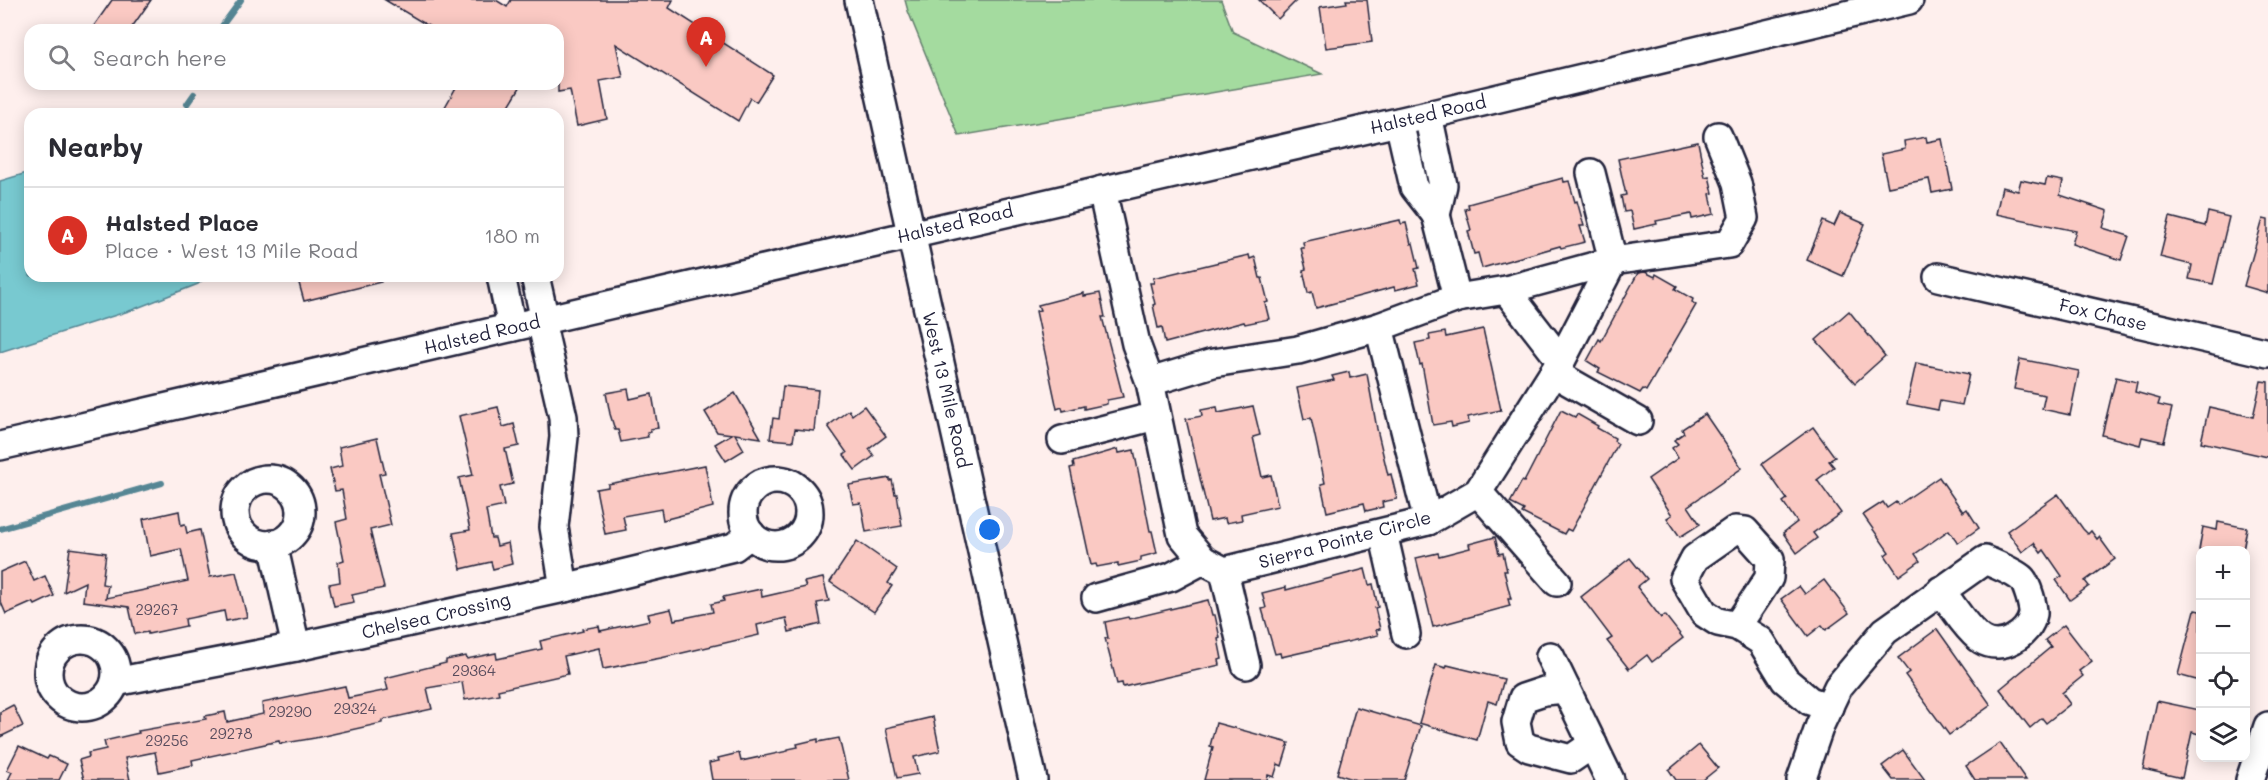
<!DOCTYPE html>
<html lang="en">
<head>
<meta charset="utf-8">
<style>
  :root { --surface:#fff; --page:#f2f2f3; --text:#2b2b33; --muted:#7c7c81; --line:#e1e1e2; --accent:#d93025 }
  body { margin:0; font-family:Mali,sans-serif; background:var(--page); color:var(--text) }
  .controls { position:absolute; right:18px; bottom:18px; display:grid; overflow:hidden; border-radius:12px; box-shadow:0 3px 15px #0003 }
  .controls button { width:54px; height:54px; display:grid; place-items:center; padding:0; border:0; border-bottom:2px solid var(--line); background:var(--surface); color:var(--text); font:30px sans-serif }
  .you { position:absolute; left:990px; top:530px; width:21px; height:21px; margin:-15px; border:4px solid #fff; border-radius:50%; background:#1a73e8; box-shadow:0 0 0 9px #1a73e833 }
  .badge { display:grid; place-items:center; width:39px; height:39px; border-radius:50%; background:var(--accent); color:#fff; font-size:20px; font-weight:700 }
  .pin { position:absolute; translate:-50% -50px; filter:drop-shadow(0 2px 3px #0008) }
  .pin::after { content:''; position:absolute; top:32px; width:21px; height:18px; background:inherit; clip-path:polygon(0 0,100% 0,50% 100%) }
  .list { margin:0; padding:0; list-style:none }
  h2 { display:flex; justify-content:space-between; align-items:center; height:78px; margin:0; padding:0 24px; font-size:26px }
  h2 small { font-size:20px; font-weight:400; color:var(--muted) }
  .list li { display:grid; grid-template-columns:39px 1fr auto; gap:18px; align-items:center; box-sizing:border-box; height:96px; padding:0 24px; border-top:2px solid var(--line) }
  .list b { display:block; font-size:22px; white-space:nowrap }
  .list p { margin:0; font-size:20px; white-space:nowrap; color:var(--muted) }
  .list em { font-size:20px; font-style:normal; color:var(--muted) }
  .icon { flex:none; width:33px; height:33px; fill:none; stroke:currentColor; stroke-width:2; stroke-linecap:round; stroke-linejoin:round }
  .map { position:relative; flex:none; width:2268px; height:780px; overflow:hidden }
  .search { position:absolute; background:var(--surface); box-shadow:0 3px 15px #0003; left:24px; top:24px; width:540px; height:66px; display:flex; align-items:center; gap:15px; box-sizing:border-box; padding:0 21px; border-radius:18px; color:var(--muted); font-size:22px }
  .panel { position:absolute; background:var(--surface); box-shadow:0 3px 15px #0003; left:24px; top:108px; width:540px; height:174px; border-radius:18px }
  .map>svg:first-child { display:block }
  .green { fill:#a4db9f; stroke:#637e6d; stroke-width:1.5 }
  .water { fill:#78c9d0; stroke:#568694; stroke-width:1.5 }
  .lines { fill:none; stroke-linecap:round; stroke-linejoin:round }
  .stream { stroke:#568694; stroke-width:6 }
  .building { fill:#fac9c3; stroke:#22223b; stroke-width:1.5 }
  .minor-casing { stroke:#22223b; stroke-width:32 }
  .minor { stroke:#fff; stroke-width:27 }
  .labels { text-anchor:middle; stroke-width:4.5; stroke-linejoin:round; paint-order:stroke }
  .number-label { font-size:15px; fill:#584c5d }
  .street-label { font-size:18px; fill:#22223b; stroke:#fff }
</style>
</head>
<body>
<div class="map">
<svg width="2268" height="780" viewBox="0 0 2268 780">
  <rect width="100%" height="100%" fill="#feefed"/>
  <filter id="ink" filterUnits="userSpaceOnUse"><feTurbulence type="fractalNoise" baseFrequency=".0167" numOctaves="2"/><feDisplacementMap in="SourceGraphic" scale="12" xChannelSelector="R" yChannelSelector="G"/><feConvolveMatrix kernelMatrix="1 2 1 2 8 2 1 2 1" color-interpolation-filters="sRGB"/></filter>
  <g filter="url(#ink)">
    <path class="green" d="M905,0H1221L1233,32L1322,74L959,136L908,11Z"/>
    <path class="water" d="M30,172V276H207L198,284L132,310L0,352V181Z"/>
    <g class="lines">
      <g class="stream">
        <path d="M219,30L241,0"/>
        <path d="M187,104L194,94"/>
        <path d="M0,529L162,483"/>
      </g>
    </g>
    <g class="building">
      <path d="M112,0H151L130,30H91Z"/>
      <path d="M385,0H496L507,7L511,0H673L669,8L773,75L756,102L750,98L738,121L616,44L623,77L600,81L607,119L577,126L570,90L558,92V30H435Z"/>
      <path d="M1259,0H1297L1278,19Z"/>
      <path d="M1346,0H1367L1372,42L1326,48L1320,7L1347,3Z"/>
      <path d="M458,84H522L504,114H441Z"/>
      <path d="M1926,137L1927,142L1942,139L1952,189L1932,193L1929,179L1888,187L1881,154L1905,149L1904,141Z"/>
      <path d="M1698,142L1705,177L1709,176L1713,193L1710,194L1714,214L1692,219L1691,214L1656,221L1657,224L1634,229L1630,211L1624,212L1621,196L1626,195L1618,159Z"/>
      <path d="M1563,178L1564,182L1569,181L1575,202L1577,201L1584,226H1580L1585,242L1561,248L1560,246L1482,268L1478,253L1474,254L1468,231L1471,230L1465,209L1469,208L1468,204Z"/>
      <path d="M2047,178L2063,181L2060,195L2108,211L2103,228L2129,236L2121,260L2072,244L2076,231L1996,214L2002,187L2018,191L2021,180L2045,185Z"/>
      <path d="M2208,212L2229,217L2213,284L2189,279L2192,265L2160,257L2170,217L2205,226Z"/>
      <path d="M1840,213L1865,224L1843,276L1807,260L1823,221L1834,226Z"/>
      <path d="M2263,219L2268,220V293L2244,286Z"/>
      <path d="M1400,220L1401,224L1406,223L1411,244L1413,243L1419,268L1415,269L1419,284L1395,290L1394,287L1316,308L1312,292L1308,293L1303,270L1306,269L1301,248H1304L1303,242Z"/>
      <path d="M1249,255L1250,259L1255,257L1260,278H1262L1268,302L1265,303L1269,319L1245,324L1244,322L1165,343L1162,327L1158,328L1153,305L1155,304L1150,283H1154L1153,278Z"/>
      <path d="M1645,272L1655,277L1656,274L1677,286L1675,289L1693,299L1692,302L1696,305L1646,391L1643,389L1640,393L1598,372L1600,369L1587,361L1599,339L1601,341L1638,273Z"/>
      <path d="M297,276H381V282L304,301Z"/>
      <path d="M1084,293V296L1100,293L1105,317H1102L1123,397L1107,400V404L1084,409V406L1063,411L1062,407L1057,409L1036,311L1040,310L1038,305Z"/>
      <path d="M1849,311L1885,356L1855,383L1816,340Z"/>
      <path d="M1483,329L1501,410L1468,417L1469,423L1452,427L1451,422L1433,425L1422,364L1420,365L1415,343L1430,340L1429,335L1445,332L1446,337Z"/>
      <path d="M2020,359L2079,371L2070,415L2042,409L2045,395L2014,389Z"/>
      <path d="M1916,363L1969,374L1962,405L1940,401L1938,410L1907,404Z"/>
      <path d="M1349,372L1350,378L1367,374L1377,429L1388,475L1391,474L1397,499L1382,502L1383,507L1366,511L1364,503L1327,512L1321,484L1325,483L1311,418L1304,419L1297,388L1334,380L1332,376Z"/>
      <path d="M2116,377L2137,382L2135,392L2160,399L2158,405L2172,408L2164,442L2142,437L2140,445L2102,435Z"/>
      <path d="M2261,381L2268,382V457L2201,442L2209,407L2253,417Z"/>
      <path d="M783,386L818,390L814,431L795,429L793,441L770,439L773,418L779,419Z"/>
      <path d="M628,389L630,399L652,394L658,428L650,429L651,432L647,433L648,437L621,442L618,430H615L610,414L606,393Z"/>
      <path d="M735,393L761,438L735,434L744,450L726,461L715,444L732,434L717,432L705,412Z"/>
      <path d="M864,406L886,436L869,449L874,456L855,470L844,455L847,453L828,426L849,410L852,415Z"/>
      <path d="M1253,406L1260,435L1253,437L1262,477L1271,475L1278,506L1241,514L1242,520L1226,523L1225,518L1210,521L1186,419L1202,416L1201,410L1217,407L1218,413Z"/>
      <path d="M498,407L503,427L514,424L519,446L505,449L513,484L500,487L504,506L486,510L491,538H495L497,546L508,543L512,564L493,569L491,562L461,569L453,533L470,530L459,478L473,475L459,416Z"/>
      <path d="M1561,410L1575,417L1577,414L1598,426L1597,428L1615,438L1614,441L1618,444L1571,531L1567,529L1564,534L1522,513L1524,510L1510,503L1522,481L1524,482Z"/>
      <path d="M1705,414L1742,468L1688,506L1700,524L1680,537L1667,518L1672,515L1648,479L1678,458L1672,448L1678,444L1674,440L1684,433L1682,429Z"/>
      <path d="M1813,427L1835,457L1829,461L1834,467L1817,480L1841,513L1813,533L1817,538L1797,553L1783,533L1797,522L1783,502L1787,499L1762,464Z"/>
      <path d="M377,438L385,473L379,474L391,525L370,530L384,588L352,595L354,602L334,606L329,584L340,582L338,562L344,560L336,522L347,519L342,490L335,491L330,469L342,466L339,447Z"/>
      <path d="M1118,449L1119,453L1134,450L1150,531H1152L1157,553L1141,557V561L1118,566V563L1097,567L1096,564L1091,565L1070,468L1074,467L1073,462Z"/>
      <path d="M705,465L713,507L663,520L661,509L623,516L626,530L605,534L596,489L608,487V484Z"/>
      <path d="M1939,477L1963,512L1967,509L1979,528L1958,543L1949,530L1915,554L1920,561L1899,576L1885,555L1889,552L1863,515L1883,502L1887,508L1896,502L1898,505Z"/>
      <path d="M890,478V481L892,480L895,494H897L902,526L866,532L861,503L853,504L849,485Z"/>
      <path d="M2058,494L2083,529L2088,534L2091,531L2097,539L2099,537L2115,559L2085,581L2089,586L2070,600L2056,580L2062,576L2044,550L2041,553L2034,543L2022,552L2007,531Z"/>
      <path d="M179,511L181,525L185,524L187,533L200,530L210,577L236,572L247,617L226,621L224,611L185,619L186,626L148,634V632L135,634L129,607L83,601L85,582L64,592L70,548L106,553L102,584L108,585L106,598L188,581L181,549L150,556L143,519Z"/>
      <path d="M2218,522L2247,528L2243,550H2199L2203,527L2217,530Z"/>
      <path d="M1495,537L1499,554L1503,553L1507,571H1504L1511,599H1508L1510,606L1433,627L1416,558L1438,553L1439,556L1470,548L1469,544Z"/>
      <path d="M857,541L897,569L888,583L892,586L874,612L830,582Z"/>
      <path d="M1630,558L1647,579L1637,587L1661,618L1665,615L1683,638L1652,662L1647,655L1629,669L1607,641L1612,638L1581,597Z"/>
      <path d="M25,561L34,581L45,576L54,596L35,605L33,602L6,614L0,600V572Z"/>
      <path d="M1365,569L1369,585L1373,584L1378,607L1375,608L1380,629L1376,630L1378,635L1281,657L1280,653L1275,654L1262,609L1266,608L1262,593L1286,587V590Z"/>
      <path d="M823,578L829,601L817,603L821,624L789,632L786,618L757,625L759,635L661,658L603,669L599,648L564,656L568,674L498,690L499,694L465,700L462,682L445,685L427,688L432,709L382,720V723L315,738L280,744L279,741L192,760L193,765L159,772L155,752L125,758L130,780H84L79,760L89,757L88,753L106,749L104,741L139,733L138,731L206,719L205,716L225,712L227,722L263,714L262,703L345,686L348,698L388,690L385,678L446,663V660L466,656L467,659L496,653L497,659L542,649L540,641L583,631L582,629L599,626L600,631L650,620L648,614L671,609L674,620L713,612L711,604L724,601L723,597L761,589L762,597L806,587L804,582Z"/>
      <path d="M1824,580L1849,613L1826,630L1822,625L1808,636L1781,599L1799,586L1805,594Z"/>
      <path d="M1208,600L1212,615H1215L1220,638L1218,639L1222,659L1219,660L1220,665L1123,687L1122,683L1117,684L1105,638H1108L1105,622L1128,617L1129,619Z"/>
      <path d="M2195,610L2200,611V681L2178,675Z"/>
      <path d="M2064,625L2092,661L2079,671L2083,676L2062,693L2070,704L2046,723L2042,718L2030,728L2000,689L2051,647L2045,640Z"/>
      <path d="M1937,629L1991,705L1949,735L1905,675L1909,672L1898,658Z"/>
      <path d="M1436,665L1446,668L1447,665L1504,679L1497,704L1488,701L1477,740L1419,723Z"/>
      <path d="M2157,701L2200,710L2199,734L2192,732L2182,778L2143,769Z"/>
      <path d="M13,705L23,726L0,737V712Z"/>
      <path d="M1356,707L1421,726L1404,780H1356L1337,774Z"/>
      <path d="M933,717L940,751L914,757L918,774L897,778L886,728Z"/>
      <path d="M1216,723L1289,743L1282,766L1278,764L1274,777L1268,775L1267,780H1204L1213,747L1210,746Z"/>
      <path d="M839,738L849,780H712L709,763L719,761L718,758L739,753L741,761L788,751V749L798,747L797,744L818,739V742Z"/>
      <path d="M2000,743L2026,780H1975L1966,766Z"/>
      <path d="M1699,745L1718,768L1703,780H1676L1669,770Z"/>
      <path d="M19,746L47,759L49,756L67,764L59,780H8L12,772L7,770Z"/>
      <path d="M1903,750L1925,780H1893L1882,766Z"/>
    </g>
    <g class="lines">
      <defs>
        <g id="minor">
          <path d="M859,0L1033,780"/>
          <path d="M1399,122L1414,187L1436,215L1443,185L1428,115"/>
          <path d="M1591,173L1613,261L1729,244L1744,218L1737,183L1718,136"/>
          <path d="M1102,190L1136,344L1150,382L1182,535L1203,560L1224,571L1428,521L1478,492L1561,361L1613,261L1506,290L1457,298L1379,327L1298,350L1213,363L1150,382"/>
          <path d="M1436,215L1457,298"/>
          <path d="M501,276L512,327"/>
          <path d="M535,276L545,320"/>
          <path d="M1938,277L2268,353"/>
          <path d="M1506,290L1561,361"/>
          <path d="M541,321L563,417L564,437L554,527L564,588"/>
          <path d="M1379,327L1428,521"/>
          <path d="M1554,373L1638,421"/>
          <path d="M1062,440L1156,416"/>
          <path d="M0,446L1428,115L1909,0"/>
          <circle cx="268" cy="512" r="33"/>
          <circle cx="776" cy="513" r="33"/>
          <path d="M1478,492L1557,582"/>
          <path d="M1383,533L1406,634"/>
          <path d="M273,544L296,647"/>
          <path d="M1224,571L1246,665"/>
          <path d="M1096,598L1171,577L1203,560"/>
          <path d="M1737,626L1769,578L1770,559L1745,531L1735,530L1695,558L1684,579L1704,613L1718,622L1737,626L1761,641L1785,680L1810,701L1829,707"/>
          <circle cx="82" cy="673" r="34"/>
          <path d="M1550,656L1610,780"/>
          <path d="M115,682L296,647L564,588L734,547L751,534"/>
          <path d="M1566,689L1544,691L1523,698L1516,722L1520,742L1529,748L1571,759L1593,744"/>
          <path d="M1801,780L1820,725L1838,687L1885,631L1985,560C1994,564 2015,572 2022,579C2027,584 2034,608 2033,614C2029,635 2001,652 1982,640C1969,632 1950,603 1941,590"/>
          <path d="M2250,780L2268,726"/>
        </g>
      </defs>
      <use href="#minor" class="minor-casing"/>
      <use href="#minor" class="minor"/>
    </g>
  </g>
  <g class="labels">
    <g class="number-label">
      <text x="157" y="615">29267</text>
      <text x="474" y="676">29364</text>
      <text x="355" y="714">29324</text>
      <text x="290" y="717">29290</text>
      <text x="231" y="739">29278</text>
      <text x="167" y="746">29256</text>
    </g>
    <g class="street-label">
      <text transform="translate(1428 115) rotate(-13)" y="6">Halsted Road</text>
      <text transform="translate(955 224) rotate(-13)" y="6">Halsted Road</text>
      <text transform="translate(2103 315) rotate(13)" y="6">Fox Chase</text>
      <text transform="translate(482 335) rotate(-13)" y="6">Halsted Road</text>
      <text transform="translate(946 390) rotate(77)" y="6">West 13 Mile Road</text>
      <text transform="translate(1345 540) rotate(-15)" y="6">Sierra Pointe Circle</text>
      <text transform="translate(436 616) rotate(-13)" y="6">Chelsea Crossing</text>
    </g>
  </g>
</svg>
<div class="controls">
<button>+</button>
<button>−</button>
<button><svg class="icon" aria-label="locate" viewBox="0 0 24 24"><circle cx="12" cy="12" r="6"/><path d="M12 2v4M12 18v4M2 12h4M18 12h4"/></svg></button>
<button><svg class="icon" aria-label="layers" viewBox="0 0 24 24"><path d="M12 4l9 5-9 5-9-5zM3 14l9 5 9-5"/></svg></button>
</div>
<div class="you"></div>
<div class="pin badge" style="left:706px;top:67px">A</div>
<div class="search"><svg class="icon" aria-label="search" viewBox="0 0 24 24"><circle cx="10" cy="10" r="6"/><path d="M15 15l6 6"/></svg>Search here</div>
<section class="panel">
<h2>Nearby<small></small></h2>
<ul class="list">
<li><span class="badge">A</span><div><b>Halsted Place</b><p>Place · West 13 Mile Road</p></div><em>180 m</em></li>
</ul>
</section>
</div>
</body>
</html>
